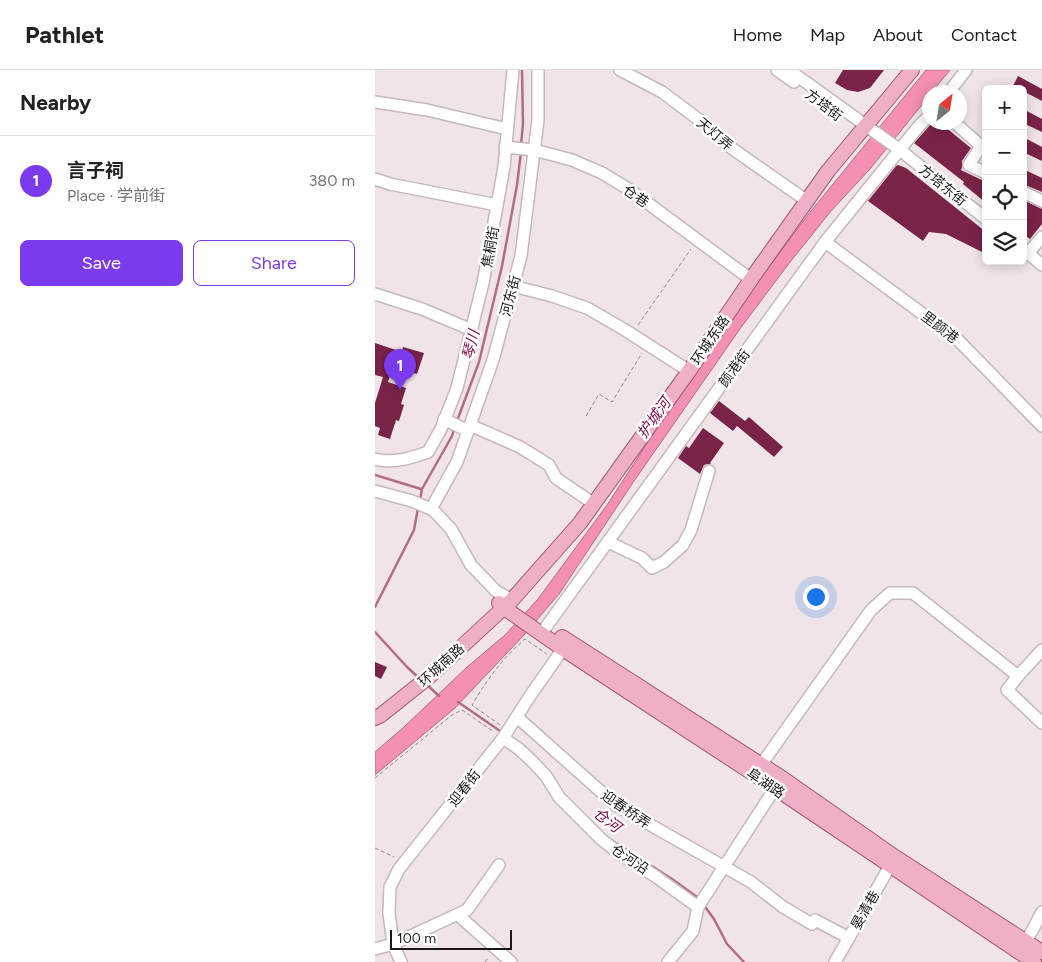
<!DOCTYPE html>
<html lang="en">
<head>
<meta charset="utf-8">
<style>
  :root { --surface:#fff; --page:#f2f2f2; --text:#202124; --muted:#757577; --line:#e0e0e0; --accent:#7c3aed }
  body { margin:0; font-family:Figtree,"Noto Sans SC",sans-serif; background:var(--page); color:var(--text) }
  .controls { position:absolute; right:15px; top:15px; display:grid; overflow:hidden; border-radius:8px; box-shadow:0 2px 12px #0003 }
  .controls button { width:45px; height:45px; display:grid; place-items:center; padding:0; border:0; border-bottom:1px solid var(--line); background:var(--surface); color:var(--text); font:25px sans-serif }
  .compass { position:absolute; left:547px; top:15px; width:45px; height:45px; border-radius:50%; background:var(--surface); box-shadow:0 2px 12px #0003; rotate:30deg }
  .scale { position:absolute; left:15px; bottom:12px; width:122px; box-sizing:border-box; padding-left:5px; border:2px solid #1c181a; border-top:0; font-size:14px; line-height:18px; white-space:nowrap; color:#1c181a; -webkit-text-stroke:4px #fff; paint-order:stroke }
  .you { position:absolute; left:440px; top:526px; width:18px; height:18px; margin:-12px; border:4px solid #fff; border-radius:50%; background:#1a73e8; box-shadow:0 0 0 8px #1a73e833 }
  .badge { display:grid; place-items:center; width:32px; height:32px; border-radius:50%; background:var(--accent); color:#fff; font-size:16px; font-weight:700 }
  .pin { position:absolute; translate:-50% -41px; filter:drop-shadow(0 1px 2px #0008) }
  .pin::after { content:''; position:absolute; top:26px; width:18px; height:15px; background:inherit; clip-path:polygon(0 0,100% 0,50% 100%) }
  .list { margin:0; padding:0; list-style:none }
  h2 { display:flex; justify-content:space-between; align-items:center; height:65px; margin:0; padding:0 20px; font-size:21px }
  h2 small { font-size:16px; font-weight:400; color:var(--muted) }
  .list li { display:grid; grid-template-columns:32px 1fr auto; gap:15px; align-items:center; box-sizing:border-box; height:90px; padding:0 20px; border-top:1px solid var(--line) }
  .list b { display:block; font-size:19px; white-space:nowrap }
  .list p { margin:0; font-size:16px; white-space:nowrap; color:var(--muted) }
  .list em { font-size:16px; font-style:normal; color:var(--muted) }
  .actions { display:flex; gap:10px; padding:15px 20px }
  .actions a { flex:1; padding:11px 0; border:1px solid var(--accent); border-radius:8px; text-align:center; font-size:18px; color:var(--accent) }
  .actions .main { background:var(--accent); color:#fff }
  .icon { flex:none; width:28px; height:28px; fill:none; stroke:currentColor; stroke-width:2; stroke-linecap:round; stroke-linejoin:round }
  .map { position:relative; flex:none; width:667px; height:892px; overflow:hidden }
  header { display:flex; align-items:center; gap:30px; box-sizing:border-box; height:70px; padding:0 25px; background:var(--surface); border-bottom:1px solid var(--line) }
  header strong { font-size:24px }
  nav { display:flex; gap:28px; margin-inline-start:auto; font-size:18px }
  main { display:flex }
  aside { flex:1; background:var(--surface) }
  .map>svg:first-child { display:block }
  .water { fill:#f390b3; stroke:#b26c85 }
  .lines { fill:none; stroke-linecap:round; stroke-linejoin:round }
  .stream { stroke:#b26c85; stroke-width:2.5 }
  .building { fill:#7a2349 }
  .minor-casing { stroke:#c4b8bb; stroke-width:14 }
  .major-casing { stroke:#9f5872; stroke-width:16 }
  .path { stroke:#90888b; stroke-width:1; stroke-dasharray:4 2.5; stroke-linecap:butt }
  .minor { stroke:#fff; stroke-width:11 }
  .major { stroke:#efb0c7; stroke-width:14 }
  .labels { text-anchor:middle; stroke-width:5; stroke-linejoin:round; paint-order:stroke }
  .street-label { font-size:14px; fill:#1c181a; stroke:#fff }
  .water-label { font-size:15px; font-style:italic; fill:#86114b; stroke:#fff }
</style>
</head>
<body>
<header>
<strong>Pathlet</strong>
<nav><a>Home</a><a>Map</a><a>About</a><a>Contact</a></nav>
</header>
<main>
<aside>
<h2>Nearby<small></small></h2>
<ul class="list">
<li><span class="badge">1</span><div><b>言子祠</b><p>Place · 学前街</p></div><em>380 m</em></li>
</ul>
<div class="actions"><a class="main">Save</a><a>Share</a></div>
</aside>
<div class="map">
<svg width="667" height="892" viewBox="0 0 667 892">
  <rect width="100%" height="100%" fill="#f0e4e8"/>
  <path class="water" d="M551,0H575L557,22H554V26L495,99L456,141L412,196L367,256L259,411L184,524L149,565L80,638L0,705V682L29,657L91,598L130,565L163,529L232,435L297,335L362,240L432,146Z"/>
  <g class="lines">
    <g class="stream">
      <path d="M146,75L148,54L147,0"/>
      <path d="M82,351L104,292L127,196L142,115L146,82"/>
      <path d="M0,405L46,419"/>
      <path d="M45,430L47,419L77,366L79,359"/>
      <path d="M0,537L39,460L43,438"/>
      <path d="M0,562L32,597L45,609"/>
      <path d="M51,614L64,626"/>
      <path d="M83,632L128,663"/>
      <path d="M236,770L297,809L322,827L324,830"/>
      <path d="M328,834L339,849L352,874L369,892"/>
    </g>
  </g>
  <g class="building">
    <path d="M468,0H509L495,18L483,22L472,20L460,13Z"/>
    <path d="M643,6L667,19V31L648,21V19H644L638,16Z"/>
    <path d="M648,39L667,49V62L648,53Z"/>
    <path d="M558,52H564L596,78L587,91V98L586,100L611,112V133L588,114L589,112L539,73Z"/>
    <path d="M648,67L667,77V91L648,82Z"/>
    <path d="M523,95L531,98L611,162V184L571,164L554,162L548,171L493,131L521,96Z"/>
    <path d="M648,99L667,108V122L648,114Z"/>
    <path d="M648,130L667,139V154L655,169L648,164Z"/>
    <path d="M0,273L27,282L28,277L49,283L42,304L18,296L13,312L31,318L26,334L29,335L24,351L21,350L15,369L3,365L5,358L0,356V333L8,307L0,305Z"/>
    <path d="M344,331L370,351L374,347L408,377L399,387L362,356L358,361L335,343Z"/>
    <path d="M328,358L349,373L335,393L336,394H333L329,395L325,404L303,388L311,376L314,378Z"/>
    <path d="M0,592L12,597L6,609L0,606Z"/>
  </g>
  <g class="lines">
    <defs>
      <g id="minor">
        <path d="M245,0L287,22L331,55L355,77L432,131"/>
        <path d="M402,0L419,12"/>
        <path d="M414,0L525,80L611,149"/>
        <path d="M574,22L591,0"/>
        <path d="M0,32L52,40L132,59"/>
        <path d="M579,52L606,76L594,95L611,103"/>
        <path d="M130,77L159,80L197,90L227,103L255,120L370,205L377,208"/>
        <path d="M0,109L15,114L122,135"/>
        <path d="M648,122L667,131"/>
        <path d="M450,172L583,270L667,356"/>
        <path d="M648,179L667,195"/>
        <path d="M653,183L667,167"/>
        <path d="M138,216L177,226L212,238L250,260L314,301"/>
        <path d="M0,224L47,239L97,260"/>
        <path d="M69,349L93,361"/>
        <path d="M95,355L145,377L174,395L181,408L219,434"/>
        <path d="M0,389C18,394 36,388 53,382L66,359L82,318L108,213L129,97L138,0"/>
        <path d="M0,421L37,431L56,439L61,443L76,459L96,495L121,521L130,526"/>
        <path d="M56,439L82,392L118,290L146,186L163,50V0"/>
        <path d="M233,472L267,488L277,498L289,492L308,475L316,460L334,401"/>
        <path d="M171,557L450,172L543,57L554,46"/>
        <path d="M643,606L667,580"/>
        <path d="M142,647L242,736L362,804L376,812L408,837L437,854L440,850L474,868"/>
        <path d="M128,668L144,679L157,691L171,706L184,727L226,769L245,784L280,806L323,837L318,861L293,892"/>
        <path d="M386,695L496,540L515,523H538L643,606L632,620L667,653"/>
        <path d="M323,837L404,712"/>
        <path d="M83,845L136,892"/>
        <path d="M651,872L667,842"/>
        <path d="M0,879L18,874L92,840L124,795"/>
        <path d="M26,892L18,874L14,843L15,817L24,799L128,668L155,626L192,573"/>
        <path d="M460,892L519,789"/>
      </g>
      <g id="major">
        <path d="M124,533L128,537L188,579L400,718L659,892"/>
        <path d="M187,567L407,708L520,787L667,882"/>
        <path d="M0,648L6,645L55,606L136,531L205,453L314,301L377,208L453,101L537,0"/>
      </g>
    </defs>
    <use href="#minor" class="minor-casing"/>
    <use href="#major" class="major-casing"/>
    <g class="path">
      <path d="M263,255L316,179"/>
      <path d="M211,346L224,324L237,332L267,283"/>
      <path d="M125,655L97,635C113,608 127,589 150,569L172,584"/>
      <path d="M0,708L77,645L87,640L119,662"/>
      <path d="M0,778L19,787"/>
      <path d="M110,892L114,887"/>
    </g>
    <use href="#minor" class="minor"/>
    <use href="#major" class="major"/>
  </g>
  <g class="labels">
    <g class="street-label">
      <text transform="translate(449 35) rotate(37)" y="5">方塔街</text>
      <text transform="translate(340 64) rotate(40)" y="5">天灯弄</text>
      <text transform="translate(568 115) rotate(39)" y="5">方塔东街</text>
      <text transform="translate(261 126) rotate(35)" y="5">仓巷</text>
      <text transform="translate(115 177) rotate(-80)" y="5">焦桐街</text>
      <text transform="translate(135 226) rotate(-75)" y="5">河东街</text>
      <text transform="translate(565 257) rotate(37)" y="5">里颜港</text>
      <text transform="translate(335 270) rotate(-56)" y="5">环城东路</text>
      <text transform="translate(359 298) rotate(-54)" y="5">颜港街</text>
      <text transform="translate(66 595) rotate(-42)" y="5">环城南路</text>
      <text transform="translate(391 713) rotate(34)" y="5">阜湖路</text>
      <text transform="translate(89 718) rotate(-52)" y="5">迎春街</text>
      <text transform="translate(251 739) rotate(34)" y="5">迎春桥弄</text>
      <text transform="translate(255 789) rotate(34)" y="5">仓河沿</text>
      <text transform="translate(490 840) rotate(-60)" y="5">晏清巷</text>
    </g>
    <g class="water-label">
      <text transform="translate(96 275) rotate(-76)" y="5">琴川</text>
      <text transform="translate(279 348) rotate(-54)" y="5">护城河</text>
      <text transform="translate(232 750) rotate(37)" y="5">仓河</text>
    </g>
  </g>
</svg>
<div class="controls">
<button>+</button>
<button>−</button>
<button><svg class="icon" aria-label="locate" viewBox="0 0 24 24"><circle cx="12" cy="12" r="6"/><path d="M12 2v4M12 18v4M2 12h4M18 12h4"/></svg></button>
<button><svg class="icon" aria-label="layers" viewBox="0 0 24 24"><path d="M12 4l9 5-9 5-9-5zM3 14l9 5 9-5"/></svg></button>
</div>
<svg class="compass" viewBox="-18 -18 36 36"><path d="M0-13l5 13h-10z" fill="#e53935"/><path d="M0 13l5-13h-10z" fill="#757577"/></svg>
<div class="scale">100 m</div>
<div class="you"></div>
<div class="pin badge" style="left:25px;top:320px">1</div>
</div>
</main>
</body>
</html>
